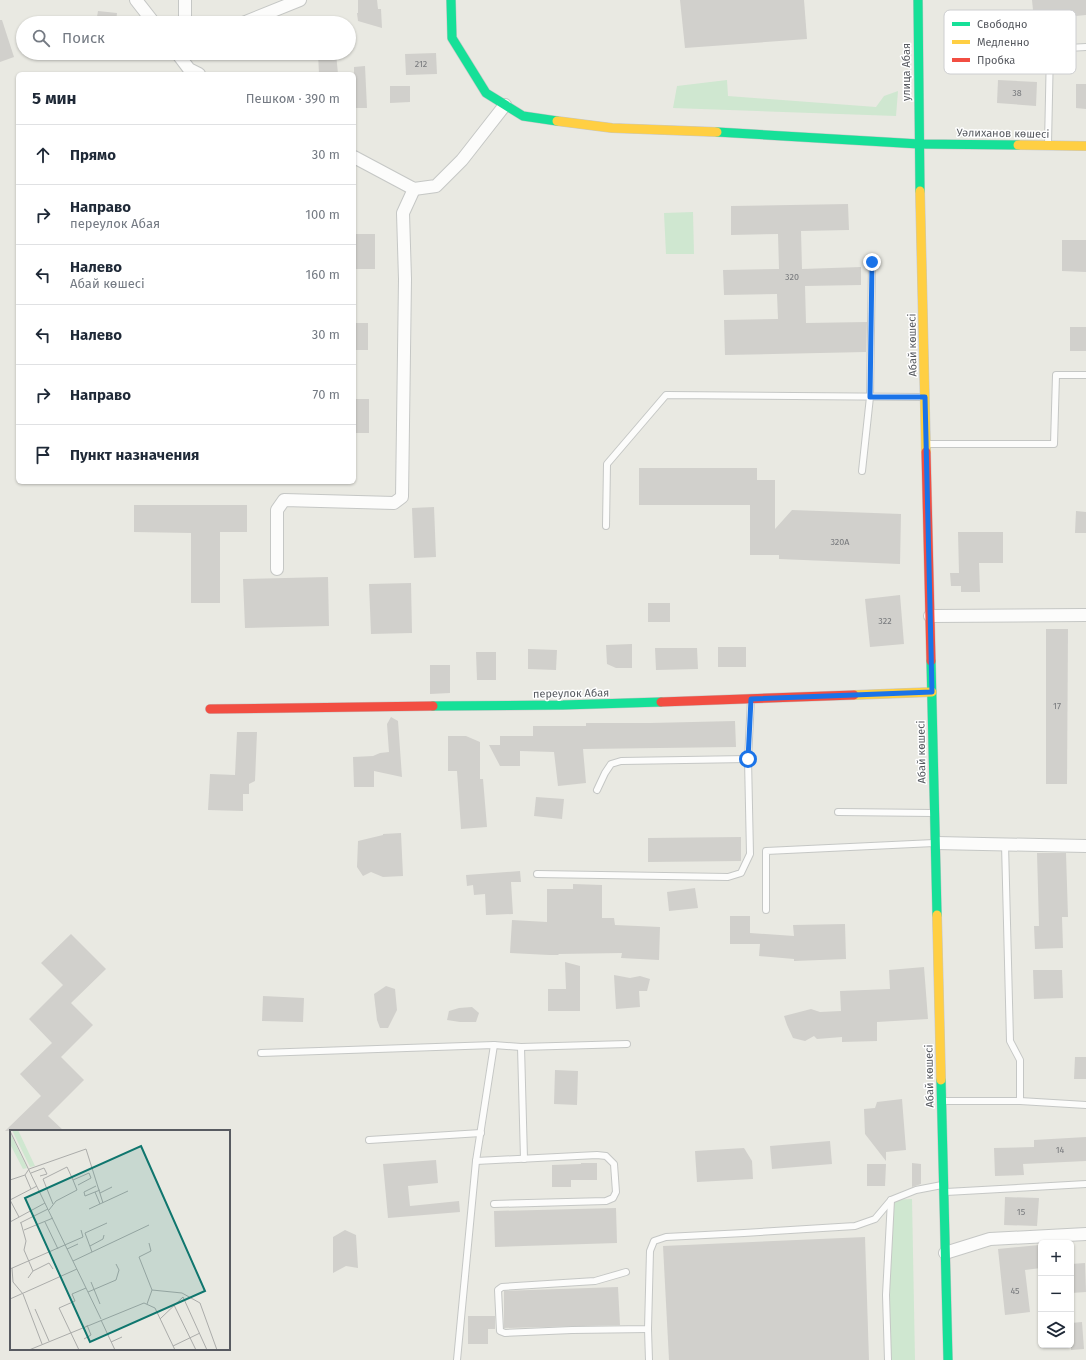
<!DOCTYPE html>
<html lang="ru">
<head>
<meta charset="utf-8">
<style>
  :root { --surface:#fff; --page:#f6f6f7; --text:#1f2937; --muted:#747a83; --line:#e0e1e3 }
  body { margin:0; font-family:"Fira Sans",sans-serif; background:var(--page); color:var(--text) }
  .controls { position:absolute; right:12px; bottom:12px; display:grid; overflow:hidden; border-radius:6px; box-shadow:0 1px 3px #0004 }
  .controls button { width:36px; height:36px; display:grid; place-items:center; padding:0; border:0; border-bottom:1px solid var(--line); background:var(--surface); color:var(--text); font:20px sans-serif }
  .stop { position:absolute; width:12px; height:12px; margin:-9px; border:3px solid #1a73e8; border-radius:50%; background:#fff }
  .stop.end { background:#1a73e8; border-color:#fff; box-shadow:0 1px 4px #0008 }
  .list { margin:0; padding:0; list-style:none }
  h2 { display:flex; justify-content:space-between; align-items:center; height:52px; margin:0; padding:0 16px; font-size:17px }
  h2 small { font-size:13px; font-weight:400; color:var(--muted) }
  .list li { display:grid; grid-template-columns:26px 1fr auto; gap:12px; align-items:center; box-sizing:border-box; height:60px; padding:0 16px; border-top:1px solid var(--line) }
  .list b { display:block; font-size:15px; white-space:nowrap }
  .list p { margin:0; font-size:13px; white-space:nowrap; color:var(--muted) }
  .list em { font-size:13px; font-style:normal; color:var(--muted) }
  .icon { flex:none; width:22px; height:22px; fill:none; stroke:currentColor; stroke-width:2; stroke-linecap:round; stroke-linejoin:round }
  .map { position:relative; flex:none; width:1086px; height:1360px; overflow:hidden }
  .search { position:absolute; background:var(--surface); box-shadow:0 1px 3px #0004; left:16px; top:16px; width:340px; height:44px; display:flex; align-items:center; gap:10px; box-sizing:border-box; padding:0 14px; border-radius:22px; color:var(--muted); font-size:15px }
  .panel { position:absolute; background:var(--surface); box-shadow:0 1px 3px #0004; left:16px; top:72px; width:340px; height:412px; border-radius:6px }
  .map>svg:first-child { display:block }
  .green { fill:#cfe7d0 }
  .building { fill:#d1d0cc }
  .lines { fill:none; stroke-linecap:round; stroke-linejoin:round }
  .lane-casing { stroke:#c5c7c5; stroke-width:8 }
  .street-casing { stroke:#c5c7c5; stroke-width:14 }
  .fast-casing { stroke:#c6c7c6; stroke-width:10 }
  .slow-casing { stroke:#c6c7c6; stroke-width:10 }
  .jam-casing { stroke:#c6c7c6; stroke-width:10 }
  .lane { stroke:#fcfcfb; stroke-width:6 }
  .street { stroke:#fcfcfb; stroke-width:12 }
  .fast { stroke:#16e098; stroke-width:9 }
  .slow { stroke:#ffcf43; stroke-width:9 }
  .jam { stroke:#f24e42; stroke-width:9 }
  .route { stroke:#1a73e8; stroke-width:5 }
  .labels { text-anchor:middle; stroke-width:3; stroke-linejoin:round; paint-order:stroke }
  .number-label { font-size:9px; fill:#787a7d }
  .street-label { font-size:11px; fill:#585b61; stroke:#fff }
  .inset-road { fill:none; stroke:#abacaa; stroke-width:1 }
  .view { fill:#0f766e; fill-opacity:0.15; stroke:#0f766e; stroke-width:2 }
  .inset-edge { fill:none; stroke:#585b61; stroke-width:2 }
  .key { fill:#fff; stroke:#cdced0; stroke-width:1 }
  .key-label { font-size:11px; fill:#585b61 }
</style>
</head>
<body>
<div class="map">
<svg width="1086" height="1360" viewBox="0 0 1086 1360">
  <rect width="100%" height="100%" fill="#e9e9e2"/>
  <g class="green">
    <path d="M727,80L728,96L876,107L884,96L898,91L896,116L673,108L677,86Z"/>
    <path d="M693,212L694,254H666L664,213Z"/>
    <path d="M912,1199L915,1360H888L891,1200Z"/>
  </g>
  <g class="building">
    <path d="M358,0H377L378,9H381L382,28L358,21L357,13H358Z"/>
    <path d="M680,0H804L807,39L685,48Z"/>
    <path d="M1032,0H1086V15L1034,20Z"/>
    <path d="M98,11L117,13L116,23H96Z"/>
    <path d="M0,20H2L14,57L0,62Z"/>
    <path d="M318,53H336L338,74H319Z"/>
    <path d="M436,53L437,74L406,75L405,54Z"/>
    <path d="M365,66L367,108H354V67Z"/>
    <path d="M998,80L1037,82L1036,106L997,103Z"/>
    <path d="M1076,84H1086V109L1076,108Z"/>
    <path d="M390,86H410V102L390,103Z"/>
    <path d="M848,204L849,230L801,231L802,269L861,267V285L805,286L806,323L867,322L866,352L725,355L724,320L778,319L777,294L724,295L723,270L779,269L778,234L731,235V206Z"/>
    <rect x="354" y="234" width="21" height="35"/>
    <path d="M1062,240H1086V272L1062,271Z"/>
    <rect x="354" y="323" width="14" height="27"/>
    <rect x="1070" y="327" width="16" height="24"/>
    <rect x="354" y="399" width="15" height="34"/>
    <path d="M639,468H757V480H775V529L792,510L901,514L900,564L779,559V555H750V505H639Z"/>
    <path d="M134,505H247V532H220V603H191V533L134,532Z"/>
    <path d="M434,507L436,557L414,558L412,508Z"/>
    <path d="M1076,511L1086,512V533H1075Z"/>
    <path d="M958,532H1003V563H979L980,592H961V586H951L950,573H959Z"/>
    <path d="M328,577L329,626L245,628L243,579Z"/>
    <path d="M411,583L412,633L371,634L369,584Z"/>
    <path d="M900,595L904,644L870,647L865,599Z"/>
    <rect x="648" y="603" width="22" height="19"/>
    <path d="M1046,629H1068L1067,784H1046Z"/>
    <path d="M632,644V668H616L607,664L606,645Z"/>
    <rect x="718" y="647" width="28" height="20"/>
    <path d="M655,648H697L698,669L656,670Z"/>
    <path d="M528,649L557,650L556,670L528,669Z"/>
    <path d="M476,652H496V680H477Z"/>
    <path d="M430,665H450V693L430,694Z"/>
    <path d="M391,717L398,721L402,777L374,771V787H354L353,757L373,756L380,753L389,752L387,724Z"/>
    <path d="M735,721L736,747L583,749L586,783L558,786L554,752L520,751V766H500L489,745H500V736H533V726H586V723H650Z"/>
    <path d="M237,732H257L255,781L249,784V794H243V811L208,810L210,774L235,775Z"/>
    <path d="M448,736H466L480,742V779H483L487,827L461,829L457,771H448Z"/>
    <path d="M536,797L564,799L562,819L534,816Z"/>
    <path d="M401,833L403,876L383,877L371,872L363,876L357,867L358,841L383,835V834Z"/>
    <path d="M741,837V861L648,862V838Z"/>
    <path d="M1037,853H1066L1068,917H1062L1063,948L1035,949L1034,926H1039Z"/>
    <path d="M520,871L521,882H511L513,914L486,915L485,894L474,895L473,885L467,886L466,875Z"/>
    <path d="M573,884L602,885V918H614L615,925L660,927L659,960L621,958L622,953L559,954L558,955H549L510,953L512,920L547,922V889H573Z"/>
    <path d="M695,888L698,908L669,911L667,892Z"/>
    <path d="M730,916H750V933L794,936L793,925L845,924L846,959L794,961V959L759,956L760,944H730Z"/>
    <path d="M71,934L106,969L71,1003L93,1025L61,1057L84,1080L48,1116L64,1131H5L41,1096L20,1074L52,1043L29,1019L63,985L41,963Z"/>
    <path d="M565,962L580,966V1011H548V989H566Z"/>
    <path d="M924,967L928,1019L877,1022V1041L842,1042V1037L817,1039L814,1036L805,1041L793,1038L787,1025L784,1016L811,1009L820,1012L841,1011L840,991L890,989L889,970Z"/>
    <path d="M1033,970H1062L1063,998L1034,999Z"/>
    <path d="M614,975L630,978L640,976L650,979L647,991H639L640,1007L616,1009Z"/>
    <path d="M386,986L395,989L397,1010L388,1028H380L377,1020L374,994Z"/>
    <path d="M263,996L304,998L303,1022L262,1021Z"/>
    <path d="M472,1007L479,1013L476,1022H460L447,1020L449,1011L459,1008Z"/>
    <path d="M1075,1057H1086V1079H1074Z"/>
    <path d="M555,1070L578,1071L577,1105L554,1104Z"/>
    <path d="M902,1099L906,1150L886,1152V1161L865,1134L864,1109L875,1108L877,1102Z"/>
    <path d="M1086,1137V1161L1023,1164L1024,1175L995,1176L994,1148L1034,1147V1140Z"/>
    <path d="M830,1141L832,1164L772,1169L770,1146Z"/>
    <path d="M744,1148L752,1161L753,1179L697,1182L695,1151Z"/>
    <path d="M436,1160L438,1183L408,1186L410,1206L459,1201L460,1212L388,1218L383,1164Z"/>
    <path d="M581,1163H597V1180H571V1187H552V1165L581,1164Z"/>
    <path d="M912,1163L921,1164V1184L912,1187Z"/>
    <path d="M867,1164H886L885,1186H867Z"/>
    <path d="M1005,1197L1039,1198L1037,1226L1004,1225Z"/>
    <path d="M616,1208L617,1243L495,1247L494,1211Z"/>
    <path d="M345,1230L356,1235L358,1268L346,1266L333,1273V1237Z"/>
    <path d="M865,1237L869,1360H669L663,1246Z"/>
    <path d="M1039,1245L1041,1268L1025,1270L1030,1312L1005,1315L998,1249Z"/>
    <path d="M1085,1263L1086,1292L1071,1293V1264Z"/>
    <path d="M618,1287L620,1325L504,1328V1291Z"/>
    <path d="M468,1316H495V1329H488V1344H468Z"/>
    <path d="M1082,1322L1084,1349L1071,1350V1323Z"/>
  </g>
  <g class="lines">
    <defs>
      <g id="lane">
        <path d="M1048,144L1050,49L1086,47"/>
        <path d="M928,444H1054L1056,375H1086"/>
        <path d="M862,471L870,397L872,262"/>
        <path d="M606,526L607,464L666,395L923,397"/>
        <path d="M597,790L605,773L611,764L621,761L748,759"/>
        <path d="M838,812L933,813"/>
        <path d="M1005,844L1010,1041L1020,1060V1101"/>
        <path d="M537,874L728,877L741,873L750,854L748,759L751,699"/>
        <path d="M766,910V851L934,843"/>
        <path d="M521,1047L524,1159"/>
        <path d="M261,1053L494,1045L521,1047L627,1044"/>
        <path d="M944,1101H1020L1086,1105"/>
        <path d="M369,1140L481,1133"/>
        <path d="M476,1161L597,1155L606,1156L614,1164L616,1192L613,1198L606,1201L494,1204"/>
        <path d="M946,1192L1086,1184"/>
        <path d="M626,1272L595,1281L502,1287L498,1290L500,1331L505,1333L572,1330L648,1329L650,1251L654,1241L666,1237L744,1233L855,1226L875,1219L891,1200L916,1190L942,1185"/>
        <path d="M648,1329L649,1360"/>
        <path d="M457,1360L476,1161L494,1045"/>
        <path d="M888,1360L886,1295L891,1200"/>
      </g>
      <g id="street">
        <path d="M136,0L154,23"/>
        <path d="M185,0V19L187,23"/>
        <path d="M243,23L300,0"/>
        <path d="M177,53L189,69L199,74"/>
        <path d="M354,157L414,189L436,186L462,160L505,105"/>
        <path d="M277,569V510L284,500L394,503L402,497L405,279L403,213L414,189"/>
        <path d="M930,616L1086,615"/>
        <path d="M936,843L1086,846"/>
        <path d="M945,1253L990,1239L1086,1234"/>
      </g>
      <g id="fast">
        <path d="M451,0L452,38L486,93L523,116L557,121"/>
        <path d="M918,0L920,191"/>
        <path d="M717,132L919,144L1018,145"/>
        <path d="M931,661L937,915"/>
        <path d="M433,706L563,705L661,702"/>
        <path d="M941,1080L948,1360"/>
      </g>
      <g id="slow">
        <path d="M557,121L612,128L717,132"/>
        <path d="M1018,145L1086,146"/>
        <path d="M920,191L926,452"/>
        <path d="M854,695L932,692"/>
        <path d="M937,915L941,1080"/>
      </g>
      <g id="jam">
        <path d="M926,452L931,661"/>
        <path d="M661,702L854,695"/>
        <path d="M210,709L433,706"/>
      </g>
    </defs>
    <use href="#lane" class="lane-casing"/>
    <use href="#street" class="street-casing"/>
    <use href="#fast" class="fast-casing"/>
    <use href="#slow" class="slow-casing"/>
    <use href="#jam" class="jam-casing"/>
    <use href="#lane" class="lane"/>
    <use href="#street" class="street"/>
    <use href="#fast" class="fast"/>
    <use href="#slow" class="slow"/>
    <use href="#jam" class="jam"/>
  </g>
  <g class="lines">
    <path class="route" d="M748,759L751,699L932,692L925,397H870L872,262"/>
  </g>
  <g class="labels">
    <g class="number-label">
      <text x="421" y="67">212</text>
      <text x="1017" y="96">38</text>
      <text x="792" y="280">320</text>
      <text x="840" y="545">320А</text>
      <text x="885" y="624">322</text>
      <text x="1057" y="709">17</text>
      <text x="1060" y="1153">14</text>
      <text x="1021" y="1215">15</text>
      <text x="1015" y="1294">45</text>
    </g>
    <g class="street-label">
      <text transform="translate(906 72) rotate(-90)" y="4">улица Абая</text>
      <text transform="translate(1003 133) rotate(1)" y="4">Уәлиханов көшесі</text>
      <text transform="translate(912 345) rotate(-91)" y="4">Абай көшесі</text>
      <text transform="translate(571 693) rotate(-1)" y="4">переулок Абая</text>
      <text transform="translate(921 752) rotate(-91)" y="4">Абай көшесі</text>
      <text transform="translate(929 1076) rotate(-91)" y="4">Абай көшесі</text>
    </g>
  </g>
  <g transform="translate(10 1130)">
    <rect width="220" height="220" fill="#e9e9e2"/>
    <path d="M2,0H8L25,36L20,37ZM0,2L17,38L13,39L0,14Z" fill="#cfe7d0"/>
    <path class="inset-road" d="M0,1L91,189M21,43L34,38L37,44L30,46M15,45L21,59M0,50L15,45L19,39L76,19L93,73M86,56L74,62L75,66L90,60M85,62L90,74M90,63L102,57M0,70L27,56M0,70L9,87M43,74L33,49L57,37L63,50M79,79L118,61M39,80L46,71L67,60L63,50L79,43L81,48L68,55M0,92L35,73M35,92L48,119M10,93L38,79M11,93L16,111L14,120L23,141L18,148M14,100L43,88M139,113L141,121L129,127L142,160M80,116L93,109L94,105M57,119L68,114M82,122L75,103L97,93M63,131L139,95M2,138L3,152L13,164L32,214M0,139L73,107L71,100M23,141L39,133L43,139M81,152L90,174M78,162L106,150L109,140L106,134M0,169L67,139M137,174L142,160L172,163L190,173L207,220M164,175L186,220M25,179L39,211M150,189L173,167L197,220M91,190L105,220M74,209L81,205L77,195M101,212L112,207M163,216L190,203M19,220L134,173L145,178L165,220M69,220L49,178L65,171L62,164L76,158"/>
    <path class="view" d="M131,16L195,161L80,212L15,68Z"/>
    <rect width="220" height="220" class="inset-edge"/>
  </g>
  <rect x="944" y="10" width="132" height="64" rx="6" class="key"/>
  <rect x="952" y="22" width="18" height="4" fill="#16e098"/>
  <rect x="952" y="40" width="18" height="4" fill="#ffcf43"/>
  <rect x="952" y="58" width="18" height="4" fill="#f24e42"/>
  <g class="key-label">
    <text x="977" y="28">Свободно</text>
    <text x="977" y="46">Медленно</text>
    <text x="977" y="64">Пробка</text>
  </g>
</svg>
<div class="controls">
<button>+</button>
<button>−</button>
<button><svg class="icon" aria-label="layers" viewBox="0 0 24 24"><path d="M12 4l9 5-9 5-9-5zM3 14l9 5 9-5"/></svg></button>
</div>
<div class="stop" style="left:748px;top:759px"></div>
<div class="stop end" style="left:872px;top:262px"></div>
<div class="search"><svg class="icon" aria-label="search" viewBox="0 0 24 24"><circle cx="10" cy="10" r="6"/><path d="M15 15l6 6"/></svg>Поиск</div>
<section class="panel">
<h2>5 мин<small>Пешком · 390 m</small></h2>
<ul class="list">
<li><svg class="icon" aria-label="ahead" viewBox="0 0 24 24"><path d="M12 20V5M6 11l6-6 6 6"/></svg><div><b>Прямо</b></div><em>30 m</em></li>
<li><svg class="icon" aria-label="right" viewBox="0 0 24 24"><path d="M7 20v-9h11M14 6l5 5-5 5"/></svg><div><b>Направо</b><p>переулок Абая</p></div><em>100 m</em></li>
<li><svg class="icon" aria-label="left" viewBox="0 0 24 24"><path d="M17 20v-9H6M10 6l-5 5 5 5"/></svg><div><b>Налево</b><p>Абай көшесі</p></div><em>160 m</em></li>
<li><svg class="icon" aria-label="left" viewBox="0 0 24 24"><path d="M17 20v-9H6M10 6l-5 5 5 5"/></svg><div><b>Налево</b></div><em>30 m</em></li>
<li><svg class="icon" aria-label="right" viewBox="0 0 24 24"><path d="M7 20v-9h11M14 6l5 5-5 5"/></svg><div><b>Направо</b></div><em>70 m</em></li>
<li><svg class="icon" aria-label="arrive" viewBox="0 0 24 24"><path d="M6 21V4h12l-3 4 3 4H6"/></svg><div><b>Пункт назначения</b></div></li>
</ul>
</section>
</div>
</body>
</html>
